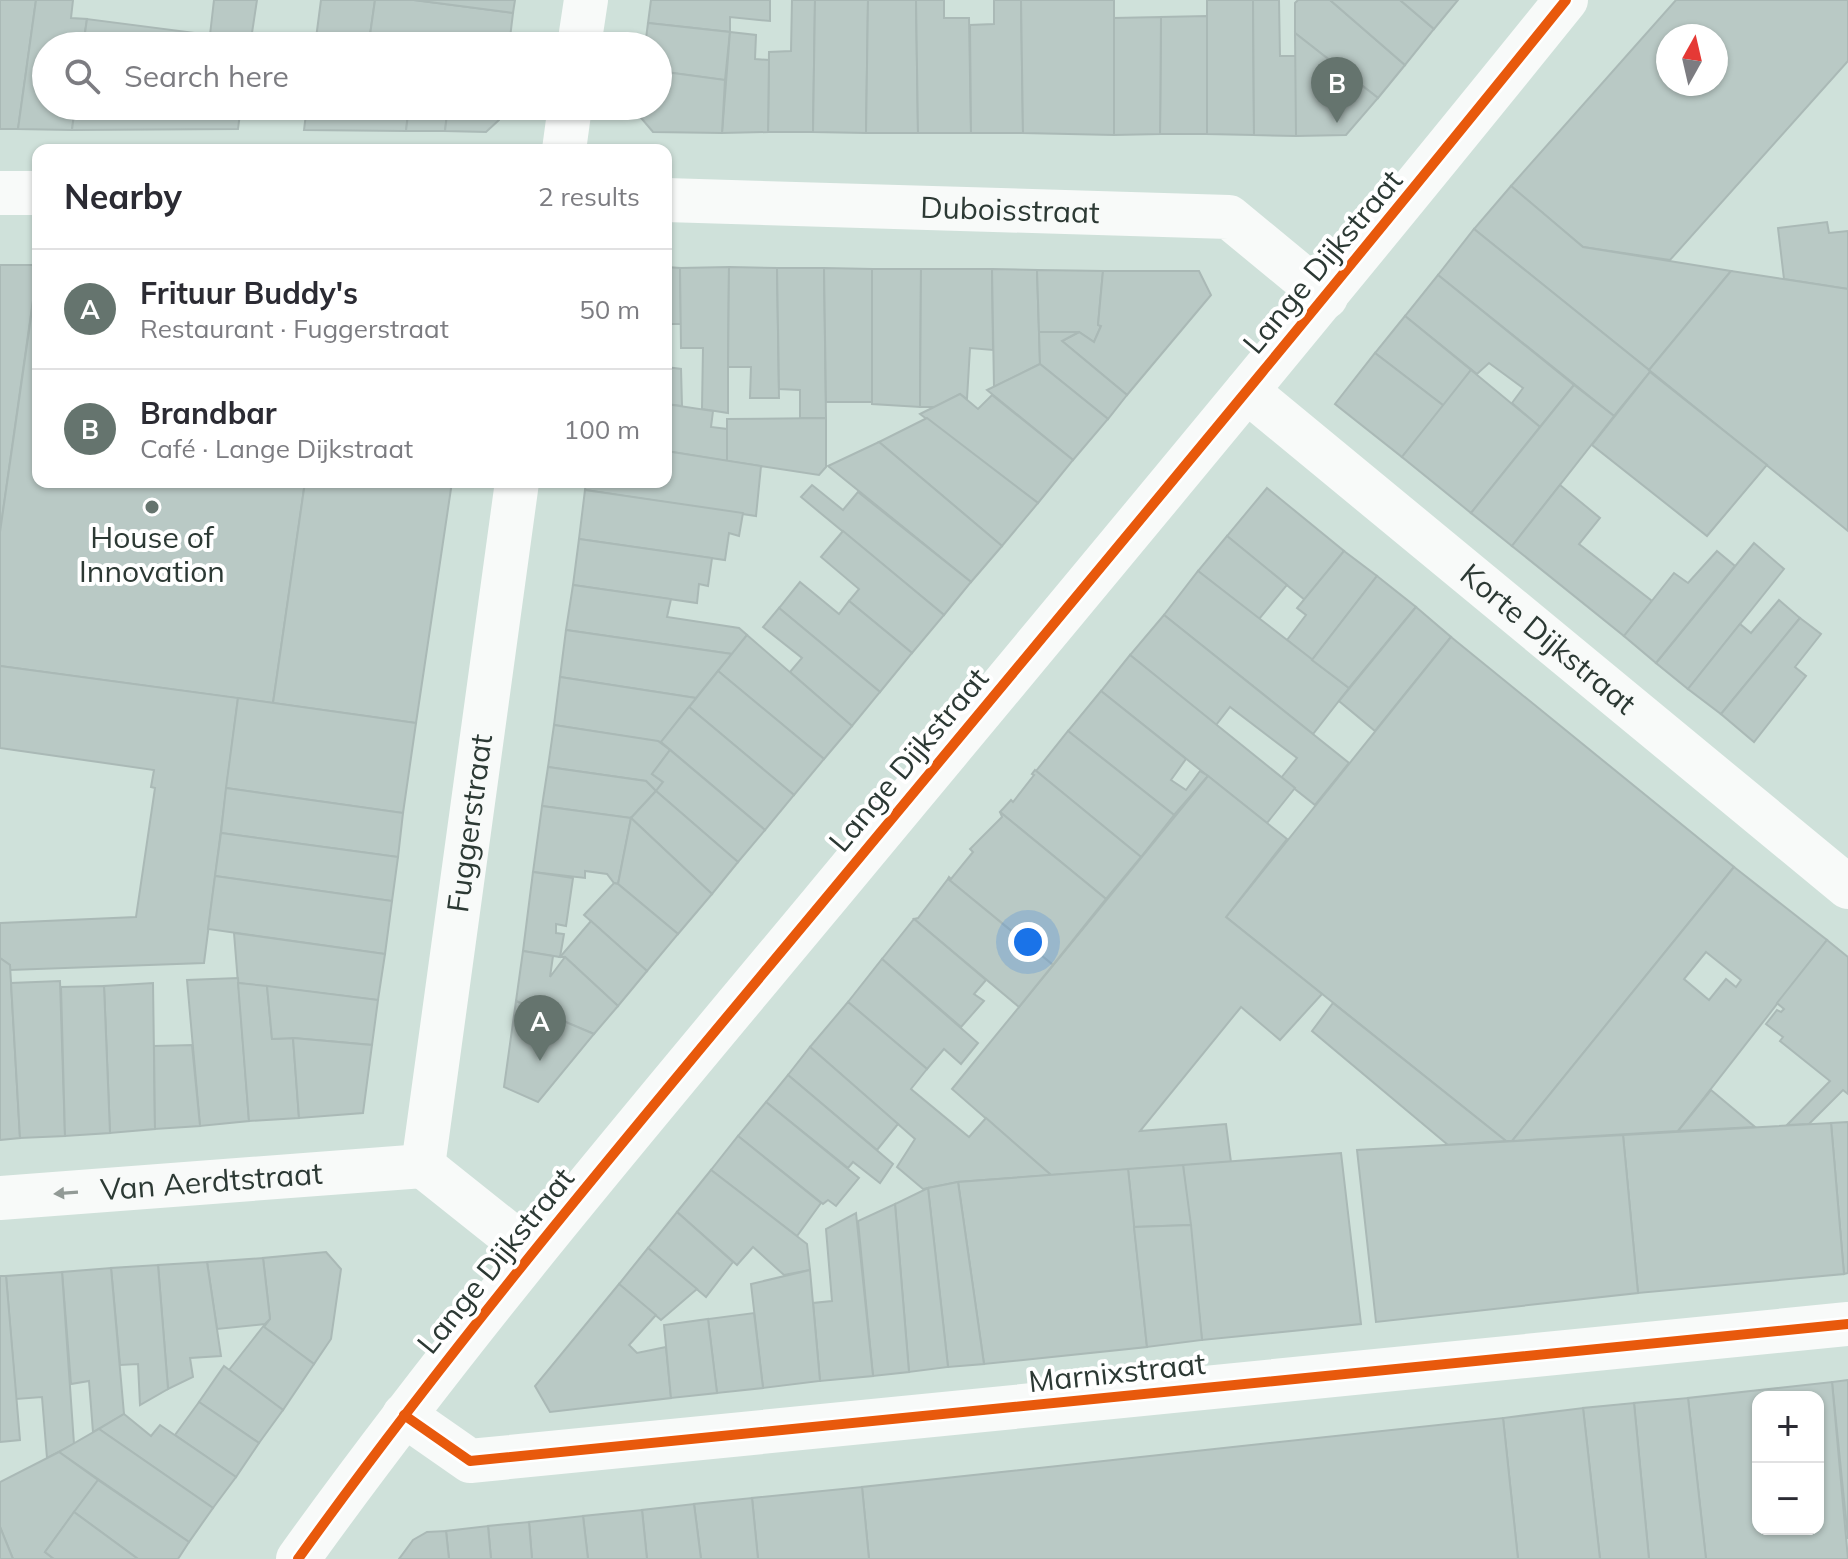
<!DOCTYPE html>
<html lang="en">
<head>
<meta charset="utf-8">
<style>
  :root { --surface:#fff; --page:#f2f2f3; --text:#2b2b33; --muted:#7c7c81; --line:#e1e1e2; --accent:#65746e }
  body { margin:0; font-family:Mulish,sans-serif; background:var(--page); color:var(--text) }
  .controls { position:absolute; right:24px; bottom:24px; display:grid; overflow:hidden; border-radius:16px; box-shadow:0 2px 6px #0004 }
  .controls button { width:72px; height:72px; display:grid; place-items:center; padding:0; border:0; border-bottom:2px solid var(--line); background:var(--surface); color:var(--text); font:40px sans-serif }
  .compass { position:absolute; left:1656px; top:24px; width:72px; height:72px; border-radius:50%; background:var(--surface); box-shadow:0 2px 6px #0004; rotate:8deg }
  .you { position:absolute; left:1028px; top:942px; width:28px; height:28px; margin:-20px; border:6px solid #fff; border-radius:50%; background:#1a73e8; box-shadow:0 0 0 12px #1a73e833 }
  .badge { display:grid; place-items:center; width:52px; height:52px; border-radius:50%; background:var(--accent); color:#fff; font-size:26px; font-weight:700 }
  .pin { position:absolute; translate:-50% -66px; filter:drop-shadow(0 2px 4px #0008) }
  .pin::after { content:''; position:absolute; top:42px; width:28px; height:24px; background:inherit; clip-path:polygon(0 0,100% 0,50% 100%) }
  .list { margin:0; padding:0; list-style:none }
  h2 { display:flex; justify-content:space-between; align-items:center; height:104px; margin:0; padding:0 32px; font-size:34px }
  h2 small { font-size:26px; font-weight:400; color:var(--muted) }
  .list li { display:grid; grid-template-columns:52px 1fr auto; gap:24px; align-items:center; box-sizing:border-box; height:120px; padding:0 32px; border-top:2px solid var(--line) }
  .list b { display:block; font-size:30px; white-space:nowrap }
  .list p { margin:0; font-size:26px; white-space:nowrap; color:var(--muted) }
  .list em { font-size:26px; font-style:normal; color:var(--muted) }
  .icon { flex:none; width:44px; height:44px; fill:none; stroke:currentColor; stroke-width:2; stroke-linecap:round; stroke-linejoin:round }
  .map { position:relative; flex:none; width:1848px; height:1559px; overflow:hidden }
  .search { position:absolute; background:var(--surface); box-shadow:0 2px 6px #0004; left:32px; top:32px; width:640px; height:88px; display:flex; align-items:center; gap:20px; box-sizing:border-box; padding:0 28px; border-radius:44px; color:var(--muted); font-size:30px }
  .panel { position:absolute; background:var(--surface); box-shadow:0 2px 6px #0004; left:32px; top:144px; width:640px; height:344px; border-radius:16px }
  .map>svg:first-child { display:block }
  .building { fill:#b9c9c5; stroke:#aab9b6; stroke-width:2; fill-rule:evenodd }
  .lines { fill:none; stroke-linecap:round; stroke-linejoin:round }
  .minor { stroke:#f8faf9; stroke-width:44 }
  .cycleway-casing { stroke:#fff; stroke-width:15 }
  .cycleway { stroke:#e8590c; stroke-width:10 }
  .oneway { fill:#929a96 }
  .poi-dot { fill:#65746e; stroke:#fff; stroke-width:3 }
  .labels { text-anchor:middle; stroke-width:8; stroke-linejoin:round; paint-order:stroke }
  .street-label { font-size:30px; fill:#2c3934; stroke:#fff }
  .poi-label { font-size:30px; fill:#2c3934; stroke:#fff }
</style>
</head>
<body>
<div class="map">
<svg width="1848" height="1559" viewBox="0 0 1848 1559">
  <rect width="100%" height="100%" fill="#cfe1da"/>
  <g class="building">
    <path d="M0,0H36L18,129H0Z"/>
    <path d="M36,0H73L71,18L87,19L83,46H46V106H75L72,130L18,129Z"/>
    <path d="M214,0H257L250,46H83L87,19L210,35Z"/>
    <path d="M321,0H375L369,42L401,46H315Z"/>
    <path d="M375,0H414L513,13L509,46H401L369,42Z"/>
    <path d="M414,0H515L513,13Z"/>
    <path d="M651,0H770V21L730,17V32L648,23Z"/>
    <path d="M792,0H815L813,132H768L769,52L791,51Z"/>
    <path d="M815,0H868L866,133L813,132Z"/>
    <path d="M868,0H916L918,133H866Z"/>
    <path d="M916,0H944V18H969L971,133H918Z"/>
    <path d="M994,0H1021L1023,133H971L970,25L994,24Z"/>
    <path d="M1021,0H1114V135L1023,133Z"/>
    <path d="M1207,0H1253L1254,135L1207,134Z"/>
    <path d="M1253,0H1279L1280,56H1296V136L1254,135Z"/>
    <path d="M1298,0H1330L1405,65L1378,98L1295,33V3Z"/>
    <path d="M1330,0H1400L1434,29L1405,65Z"/>
    <path d="M1400,0H1458L1434,29Z"/>
    <path d="M1676,0H1848V61L1670,260L1583,247L1511,186ZM1668,36H1716V84H1668Z"/>
    <path d="M1207,16V134H1160L1161,17Z"/>
    <path d="M1161,17L1160,134L1114,135V18Z"/>
    <path d="M648,23L730,32L725,80L658,71V46H645Z"/>
    <path d="M730,32L756,35L755,59L769,60L768,132L722,133Z"/>
    <path d="M1295,33L1378,98L1346,135L1296,136Z"/>
    <path d="M658,71L725,80L722,133L653,132L636,112L637,106H658Z"/>
    <path d="M75,106H241L238,129L72,130Z"/>
    <path d="M307,106H409L406,131L304,130Z"/>
    <path d="M409,106H448L445,131H406Z"/>
    <path d="M448,106H501L499,120L486,132L445,131Z"/>
    <path d="M1511,186L1583,247L1731,271L1649,370L1474,229Z"/>
    <path d="M1827,222L1829,233L1848,231V289L1784,279L1778,228Z"/>
    <path d="M1474,229L1649,370L1650,372L1614,416L1438,275Z"/>
    <path d="M0,265H38L0,532Z"/>
    <path d="M666,267L680,268L681,324H666Z"/>
    <path d="M729,267L728,367V413L702,409L703,348H681L680,268Z"/>
    <path d="M729,267L777,268L779,398H750L751,367H728Z"/>
    <path d="M38,268V482H305L273,703L0,666V532Z"/>
    <path d="M777,268H824L826,418H800V390L779,389Z"/>
    <path d="M824,268L872,269V402H826Z"/>
    <path d="M872,269H921L920,407L872,404Z"/>
    <path d="M921,269H992L993,350L970,348L967,399L960,394L936,407H920Z"/>
    <path d="M992,269L1037,270L1040,364L994,387Z"/>
    <path d="M1037,270L1103,271L1098,325L1101,326L1094,342L1079,332H1039Z"/>
    <path d="M1103,271H1199L1211,295L1127,395L1062,341L1079,332L1094,342L1101,326L1098,325Z"/>
    <path d="M1731,271L1848,289V531L1649,370Z"/>
    <path d="M1438,275L1574,385L1540,427L1512,403L1523,388L1489,363L1477,374L1405,316Z"/>
    <path d="M1405,316L1471,370L1444,406L1375,353Z"/>
    <path d="M1039,332H1079L1062,341L1127,395L1108,419L1040,364Z"/>
    <path d="M1375,353L1444,406L1402,457L1335,404Z"/>
    <path d="M1040,364L1108,419L1073,460L987,390Z"/>
    <path d="M666,367L681,369L682,406L666,404Z"/>
    <path d="M1471,370L1540,427L1471,513L1402,457Z"/>
    <path d="M1650,372L1767,465L1707,536L1592,445Z"/>
    <path d="M1574,385L1614,416L1512,546L1471,513Z"/>
    <path d="M960,394L978,409L992,395L1073,460L1038,503L920,414Z"/>
    <path d="M666,404L713,411L711,427L727,429V461L666,451Z"/>
    <path d="M826,418V467L819,475L727,461V419Z"/>
    <path d="M927,418L1038,503L1002,546L879,442Z"/>
    <path d="M879,442L1002,546L971,582L828,466Z"/>
    <path d="M666,451L761,466L756,516L585,490L586,482H666Z"/>
    <path d="M305,482H452L416,723L273,703Z"/>
    <path d="M812,485L843,510L858,492L971,582L944,615L801,497Z"/>
    <path d="M1560,485L1600,518L1579,544L1652,601L1624,636L1512,546Z"/>
    <path d="M1267,488L1344,551L1305,600L1227,536Z"/>
    <path d="M585,490L743,513L739,536L729,533L725,560L579,539Z"/>
    <path d="M843,531L944,615L912,653L849,601L859,589L821,557Z"/>
    <path d="M1227,536L1287,585L1259,619L1198,571Z"/>
    <path d="M579,539L712,558L708,586L699,584L697,603L573,585Z"/>
    <path d="M1754,543L1784,569L1688,689L1656,663Z"/>
    <path d="M1344,551L1377,576L1312,660L1287,640L1306,615L1297,608Z"/>
    <path d="M1717,551L1735,566L1656,663L1624,636L1674,573L1688,583Z"/>
    <path d="M1198,571L1349,688L1313,734L1164,615Z"/>
    <path d="M1377,576L1416,607L1349,688L1312,660Z"/>
    <path d="M800,582L839,614L849,601L912,653L880,692L779,608Z"/>
    <path d="M573,585L671,599L667,617L739,628L747,635L732,654L566,630Z"/>
    <path d="M1779,600L1800,618L1721,714L1688,689L1740,624L1751,633Z"/>
    <path d="M1416,607L1451,637L1375,731L1339,701Z"/>
    <path d="M779,608L880,692L852,726L790,672L802,658L763,627Z"/>
    <path d="M1164,615L1349,763L1315,805L1281,778L1297,758L1230,707L1216,725L1130,655Z"/>
    <path d="M1800,618L1821,634L1795,667L1806,676L1754,742L1721,714Z"/>
    <path d="M566,630L732,654L696,698L560,677Z"/>
    <path d="M747,635L852,726L824,759L718,671Z"/>
    <path d="M1451,637L1734,867L1512,1141H1506L1226,917Z"/>
    <path d="M1130,655L1295,788L1267,823L1101,691Z"/>
    <path d="M0,666L238,698L204,963L10,970V965L0,958V923L136,917L155,788L151,787L154,770L0,748Z"/>
    <path d="M718,671L824,759L794,795L689,707Z"/>
    <path d="M560,677L696,698L661,742L554,725Z"/>
    <path d="M1101,691L1186,759L1171,780L1186,790L1200,771L1208,776L1174,815L1068,731Z"/>
    <path d="M238,698L416,723L403,813L226,788Z"/>
    <path d="M689,707L794,795L765,830L661,742Z"/>
    <path d="M554,725L658,741L670,750L652,774L663,782L656,791L646,781L548,767Z"/>
    <path d="M1068,731L1174,815L1141,857L1036,771Z"/>
    <path d="M670,750L765,830L738,862L656,791L663,782L652,774Z"/>
    <path d="M548,767L646,781L656,791L631,818L542,806Z"/>
    <path d="M1035,770L1141,857L1106,899L1000,812L1011,800L1013,802L1034,775L1032,774Z"/>
    <path d="M1208,776L1287,839L1226,917L1322,994L1280,1040L1241,1007L1140,1131L1226,1124L1231,1162L1051,1175L952,1089Z"/>
    <path d="M226,788L403,813L398,857L221,833Z"/>
    <path d="M656,791L738,862L712,894L631,818Z"/>
    <path d="M542,806L631,818L618,884L614,883L607,874L585,871V878L533,872Z"/>
    <path d="M1000,812L1106,899L1053,965L948,879L949,877L951,879L973,852L970,849L1002,817Z"/>
    <path d="M631,818L712,894L678,934L618,884Z"/>
    <path d="M221,833L398,857L392,901L215,876Z"/>
    <path d="M1734,867L1827,940L1678,1131L1512,1141ZM1706,952L1741,980L1736,987L1726,979L1709,1000L1684,979Z"/>
    <path d="M533,872L573,878L566,926L556,924V933L564,934L560,957L523,951Z"/>
    <path d="M215,876L392,901L385,954L208,929Z"/>
    <path d="M948,879L1053,965L1019,1007L914,919L918,918Z"/>
    <path d="M614,883L618,884L678,934L647,971L584,915Z"/>
    <path d="M914,919L986,980L974,994L984,1001L961,1027L882,959Z"/>
    <path d="M591,921L647,971L618,1006L565,957H560Z"/>
    <path d="M234,933L385,954L378,1000L238,983Z"/>
    <path d="M1827,940L1848,957V1094L1843,1090L1809,1124L1787,1125L1830,1081L1780,1041L1783,1037L1766,1024L1777,1010L1781,1012L1784,1009L1777,1003Z"/>
    <path d="M523,951L553,956L550,977L565,957L618,1006L594,1034L516,1001Z"/>
    <path d="M0,958L10,965L20,1138L0,1140Z"/>
    <path d="M882,959L978,1043L961,1064L944,1049L927,1069L848,1002Z"/>
    <path d="M238,978L249,1121L200,1126L187,980Z"/>
    <path d="M60,981L65,1136L20,1138L11,983Z"/>
    <path d="M153,983L155,1129L110,1133L104,986Z"/>
    <path d="M238,983L267,986L272,1039L293,1038L299,1118L249,1121Z"/>
    <path d="M104,986L110,1133L65,1136L61,987Z"/>
    <path d="M267,986L378,1000L372,1045L293,1038L272,1039Z"/>
    <path d="M516,1001L594,1034L538,1102L504,1087Z"/>
    <path d="M848,1002L927,1069L911,1089L969,1137L986,1118L1051,1175L958,1182L923,1189L897,1167L915,1139L810,1047Z"/>
    <path d="M1333,1003L1506,1141L1448,1145L1312,1031Z"/>
    <path d="M293,1038L372,1045L363,1113L299,1118Z"/>
    <path d="M192,1045L200,1126L155,1129L154,1046Z"/>
    <path d="M810,1047L898,1124L877,1150L788,1075Z"/>
    <path d="M788,1075L893,1164L880,1183L853,1162L848,1168L766,1102Z"/>
    <path d="M1711,1090L1755,1127L1678,1131Z"/>
    <path d="M766,1102L859,1178L836,1206L828,1200L823,1204L738,1136Z"/>
    <path d="M1848,1122V1273L1844,1274L1831,1123Z"/>
    <path d="M1831,1123L1844,1274L1638,1293L1623,1135Z"/>
    <path d="M1623,1135L1638,1293L1376,1322L1357,1150Z"/>
    <path d="M738,1136L821,1203L797,1236L711,1170Z"/>
    <path d="M1341,1153L1361,1324L1202,1340L1183,1165Z"/>
    <path d="M1183,1165L1191,1225L1134,1227L1128,1169Z"/>
    <path d="M1128,1169L1147,1347L984,1364L958,1182Z"/>
    <path d="M711,1170L807,1244L810,1270L784,1275L753,1247L737,1265L677,1212Z"/>
    <path d="M958,1182L984,1364L948,1367L928,1188Z"/>
    <path d="M928,1188L948,1367L909,1372L895,1204Z"/>
    <path d="M895,1204L909,1372L873,1376L858,1221Z"/>
    <path d="M677,1212L733,1262L706,1297L648,1248Z"/>
    <path d="M856,1213L873,1376L820,1381L813,1303L832,1301L826,1229Z"/>
    <path d="M1191,1225L1202,1340L1147,1347L1134,1227Z"/>
    <path d="M648,1248L697,1289L661,1320L619,1284Z"/>
    <path d="M326,1252L341,1269L331,1339L314,1364L264,1327L270,1319L263,1258Z"/>
    <path d="M263,1258L270,1319L265,1324L217,1329L207,1262Z"/>
    <path d="M207,1262L221,1356L190,1358L193,1377L168,1389L158,1265Z"/>
    <path d="M158,1265L168,1389L140,1405L138,1364L120,1365L111,1268Z"/>
    <path d="M111,1268L124,1414L93,1432L89,1381L71,1384L62,1272Z"/>
    <path d="M810,1270L820,1381L763,1388L751,1284Z"/>
    <path d="M62,1272L74,1444L47,1458L42,1397L16,1399L6,1276Z"/>
    <path d="M0,1276H6L20,1440L0,1442Z"/>
    <path d="M619,1284L656,1315L629,1345L637,1353L666,1347L671,1398L550,1412L535,1386Z"/>
    <path d="M754,1313L763,1388L717,1393L708,1319Z"/>
    <path d="M708,1319L717,1393L671,1398L664,1325Z"/>
    <path d="M265,1324L264,1327L314,1364L283,1410L229,1370Z"/>
    <path d="M224,1366L283,1410L259,1443L199,1402Z"/>
    <path d="M1848,1380V1539L1832,1382Z"/>
    <path d="M1832,1382L1848,1559H1706L1688,1398ZM1758,1397H1818V1529H1758Z"/>
    <path d="M1688,1398L1706,1559H1649L1634,1403Z"/>
    <path d="M199,1402L259,1443L236,1477L175,1435Z"/>
    <path d="M1634,1403L1649,1559H1600L1583,1408Z"/>
    <path d="M1583,1408L1600,1559H1518L1503,1418Z"/>
    <path d="M124,1414L151,1436L160,1425L236,1477L213,1508L99,1429Z"/>
    <path d="M1503,1418L1518,1559H869L862,1487Z"/>
    <path d="M99,1429L213,1508L189,1542L59,1452Z"/>
    <path d="M59,1452L98,1480L45,1552L54,1559H13L0,1527V1482Z"/>
    <path d="M98,1480L189,1542L178,1559H138L74,1512Z"/>
    <path d="M862,1487L869,1559H758L752,1498Z"/>
    <path d="M752,1498L758,1559H701L694,1504Z"/>
    <path d="M694,1504L701,1559H647L642,1510Z"/>
    <path d="M642,1510L647,1559H588L583,1516Z"/>
    <path d="M74,1512L138,1559H54L45,1552Z"/>
    <path d="M583,1516L588,1559H532L529,1522Z"/>
    <path d="M529,1522L532,1559H491L488,1526Z"/>
    <path d="M488,1526L491,1559H449L446,1531Z"/>
    <path d="M0,1527L13,1559H0Z"/>
    <path d="M446,1531L449,1559H399L413,1540L427,1532Z"/>
  </g>
  <g class="lines">
    <g class="minor">
      <path d="M579,46L586,0"/>
      <path d="M564,150L570,106"/>
      <path d="M0,193H38"/>
      <path id="s1" d="M666,200L1229,217L1326,297"/>
      <path id="s2" d="M1247,391L1848,887"/>
      <path id="s3" d="M423,1166L517,482"/>
      <path d="M423,1166L531,1252"/>
      <path id="s4" d="M0,1198L423,1166"/>
      <path d="M404,1415L470,1461L1848,1324"/>
      <path d="M298,1559C461,1332 642,1119 821,904C1070,604 1321,304 1566,0"/>
    </g>
    <defs>
      <g id="cycleway">
        <path d="M404,1415L470,1461L1848,1324"/>
        <path d="M298,1559C461,1332 642,1119 821,904C1070,604 1321,304 1566,0"/>
      </g>
    </defs>
    <use href="#cycleway" class="cycleway-casing"/>
    <use href="#cycleway" class="cycleway"/>
  </g>
  <defs><path id="oneway-solid" d="M-6-.8H1V-3.2L6.5 0L1 3.2V.8H-6Z" transform="scale(2)"/></defs>
  <use class="oneway" href="#oneway-solid" transform="translate(66 1193) rotate(176)"/>
  <circle class="poi-dot" cx="152" cy="507" r="8"/>
  <g class="labels">
    <g class="street-label">
      <text dy="10" stroke="none"><textPath href="#s1" startOffset="344">Duboisstraat</textPath></text>
      <text transform="translate(1323 262) rotate(-50)" y="10">Lange Dijkstraat</text>
      <text dy="10" stroke="none"><textPath href="#s2" startOffset="390">Korte Dijkstraat</textPath></text>
      <text transform="translate(909 760) rotate(-50)" y="10">Lange Dijkstraat</text>
      <text dy="10" stroke="none"><textPath href="#s3" startOffset="346">Fuggerstraat</textPath></text>
      <text dy="10" stroke="none"><textPath href="#s4" startOffset="212">Van Aerdtstraat</textPath></text>
      <text transform="translate(496 1261) rotate(-51)" y="10">Lange Dijkstraat</text>
      <text transform="translate(1117 1373) rotate(-6)" y="10">Marnixstraat</text>
    </g>
    <g class="poi-label">
      <text x="152" y="548">House of<tspan x="152" dy="34">Innovation</tspan></text>
    </g>
  </g>
</svg>
<div class="controls">
<button>+</button>
<button>−</button>
</div>
<svg class="compass" viewBox="-18 -18 36 36"><path d="M0-13l5 13h-10z" fill="#e53935"/><path d="M0 13l5-13h-10z" fill="#7c7c81"/></svg>
<div class="you"></div>
<div class="pin badge" style="left:540px;top:1061px">A</div>
<div class="pin badge" style="left:1337px;top:123px">B</div>
<div class="search"><svg class="icon" aria-label="search" viewBox="0 0 24 24"><circle cx="10" cy="10" r="6"/><path d="M15 15l6 6"/></svg>Search here</div>
<section class="panel">
<h2>Nearby<small>2 results</small></h2>
<ul class="list">
<li><span class="badge">A</span><div><b>Frituur Buddy's</b><p>Restaurant · Fuggerstraat</p></div><em>50 m</em></li>
<li><span class="badge">B</span><div><b>Brandbar</b><p>Café · Lange Dijkstraat</p></div><em>100 m</em></li>
</ul>
</section>
</div>
</body>
</html>
